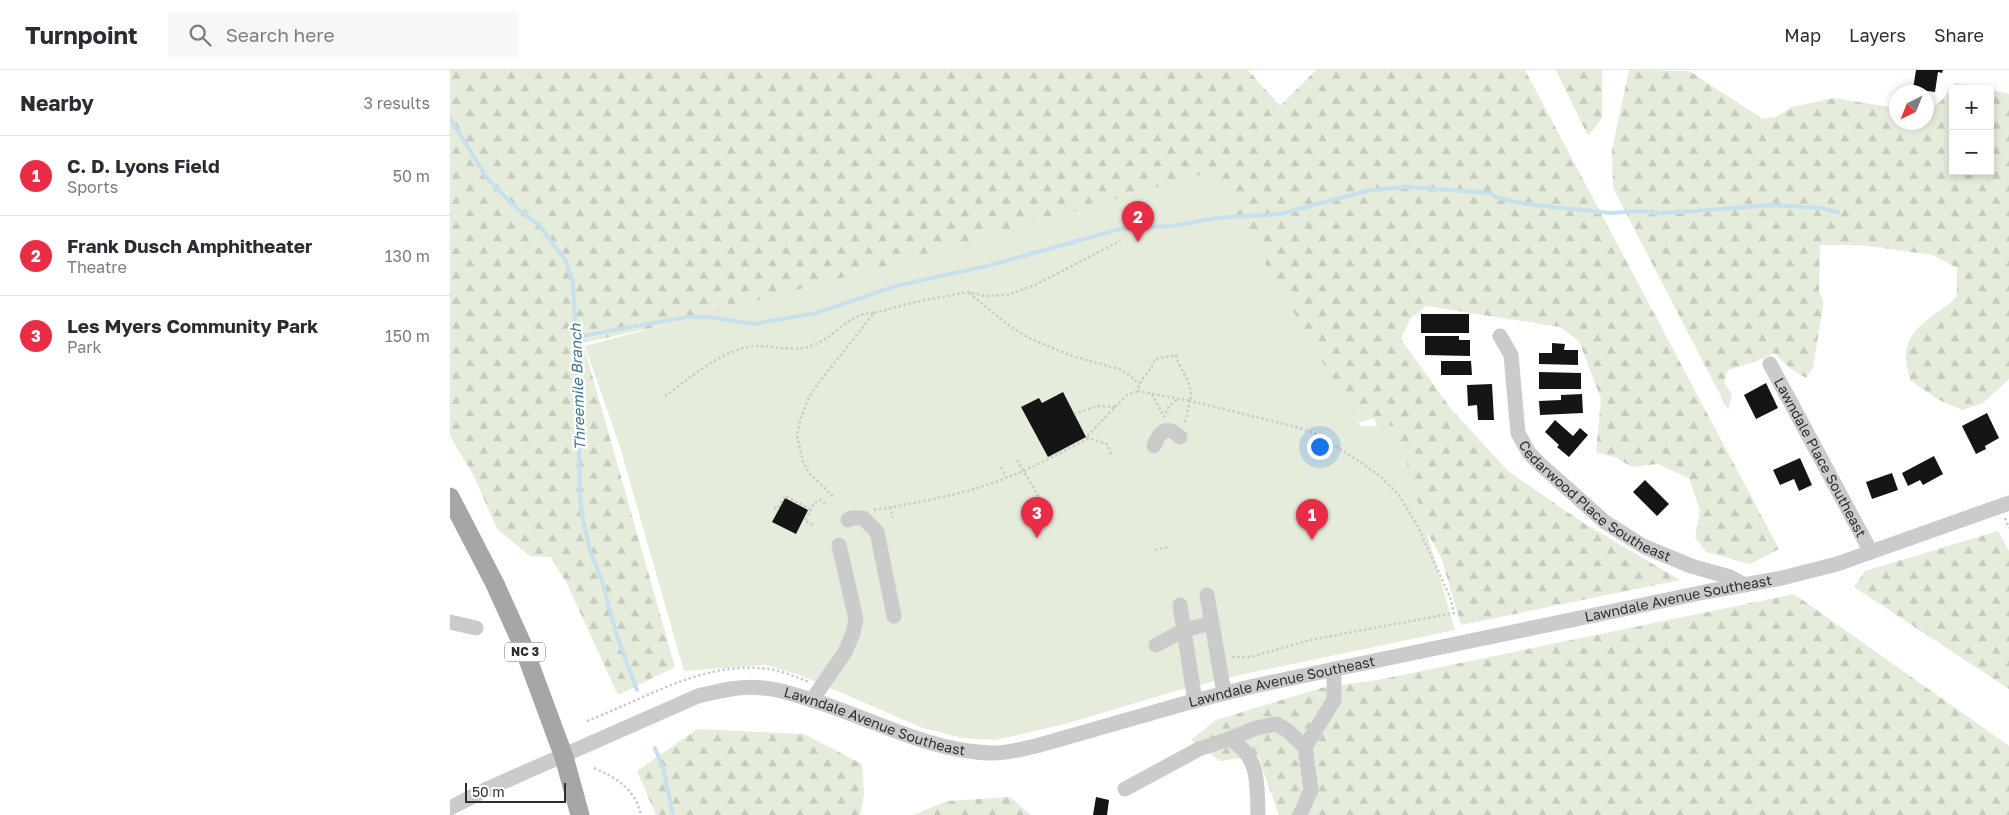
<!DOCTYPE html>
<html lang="en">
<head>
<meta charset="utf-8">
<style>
  :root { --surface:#fff; --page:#f7f7f7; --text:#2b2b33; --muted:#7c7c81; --line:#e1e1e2; --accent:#e92d46 }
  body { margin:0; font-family:"Golos Text",sans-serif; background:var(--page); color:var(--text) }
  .controls { position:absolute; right:15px; top:15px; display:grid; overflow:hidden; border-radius:0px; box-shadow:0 2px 8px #0003 }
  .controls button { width:45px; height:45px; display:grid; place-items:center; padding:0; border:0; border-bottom:1px solid var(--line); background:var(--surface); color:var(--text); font:25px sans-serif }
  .compass { position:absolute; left:1439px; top:15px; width:45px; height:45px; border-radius:50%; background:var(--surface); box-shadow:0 2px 8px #0003; rotate:223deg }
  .scale { position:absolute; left:15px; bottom:12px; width:101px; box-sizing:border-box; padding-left:5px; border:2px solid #2e2e2e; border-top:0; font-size:14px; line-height:18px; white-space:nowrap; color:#2e2e2e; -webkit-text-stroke:4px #fff; paint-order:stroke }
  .you { position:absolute; left:869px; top:376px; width:18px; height:18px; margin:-12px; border:4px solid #fff; border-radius:50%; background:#1a73e8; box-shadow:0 0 0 8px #1a73e833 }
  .badge { display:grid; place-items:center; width:32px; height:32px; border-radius:50%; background:var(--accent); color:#fff; font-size:16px; font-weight:700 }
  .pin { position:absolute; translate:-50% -41px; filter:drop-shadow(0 1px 2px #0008) }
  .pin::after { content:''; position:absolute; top:26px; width:18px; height:15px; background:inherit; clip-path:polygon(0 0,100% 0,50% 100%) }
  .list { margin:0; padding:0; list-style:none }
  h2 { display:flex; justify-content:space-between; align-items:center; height:65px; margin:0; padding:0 20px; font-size:21px }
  h2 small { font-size:16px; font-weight:400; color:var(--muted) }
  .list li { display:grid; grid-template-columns:32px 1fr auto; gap:15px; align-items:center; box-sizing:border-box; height:80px; padding:0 20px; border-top:1px solid var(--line) }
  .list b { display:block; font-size:19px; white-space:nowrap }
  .list p { margin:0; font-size:16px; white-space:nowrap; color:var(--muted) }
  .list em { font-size:16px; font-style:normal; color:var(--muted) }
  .icon { flex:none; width:28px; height:28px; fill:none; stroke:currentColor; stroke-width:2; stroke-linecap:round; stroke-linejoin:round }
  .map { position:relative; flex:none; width:1559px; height:745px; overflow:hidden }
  header { display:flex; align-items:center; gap:30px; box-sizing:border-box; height:70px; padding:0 25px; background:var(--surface); border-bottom:1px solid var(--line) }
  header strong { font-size:24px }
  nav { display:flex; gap:28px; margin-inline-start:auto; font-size:18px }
  .search { width:350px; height:45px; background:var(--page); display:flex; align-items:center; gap:12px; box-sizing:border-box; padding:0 18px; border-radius:0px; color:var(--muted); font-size:19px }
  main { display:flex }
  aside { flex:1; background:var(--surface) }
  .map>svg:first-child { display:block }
  .forest { fill:url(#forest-firs) }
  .park { fill:#e5ecdc }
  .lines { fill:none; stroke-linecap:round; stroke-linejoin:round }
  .stream { stroke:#c7e0ec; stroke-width:4 }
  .building { fill:#151515 }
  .path { stroke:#cbcbcb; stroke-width:2.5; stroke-dasharray:2.5 2.5; stroke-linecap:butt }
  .minor { stroke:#cbcbcb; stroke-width:15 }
  .major { stroke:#a6a6a6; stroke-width:19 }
  .labels { text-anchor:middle; stroke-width:5; stroke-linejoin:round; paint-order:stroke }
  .shield { fill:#fff; stroke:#6d6d6d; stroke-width:1 }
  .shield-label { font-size:12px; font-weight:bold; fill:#2e2e2e }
  .street-label { font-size:14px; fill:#2e2e2e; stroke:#fff }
  .water-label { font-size:15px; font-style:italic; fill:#3a7692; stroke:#fff }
</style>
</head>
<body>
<header>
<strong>Turnpoint</strong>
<div class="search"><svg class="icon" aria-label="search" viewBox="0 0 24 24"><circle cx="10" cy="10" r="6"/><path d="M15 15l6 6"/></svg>Search here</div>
<nav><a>Map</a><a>Layers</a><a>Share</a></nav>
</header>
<main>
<aside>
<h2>Nearby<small>3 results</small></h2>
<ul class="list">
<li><span class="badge">1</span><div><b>C. D. Lyons Field</b><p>Sports</p></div><em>50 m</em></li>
<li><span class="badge">2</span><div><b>Frank Dusch Amphitheater</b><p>Theatre</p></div><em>130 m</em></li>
<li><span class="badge">3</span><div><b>Les Myers Community Park</b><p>Park</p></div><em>150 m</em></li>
</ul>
</aside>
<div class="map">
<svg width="1559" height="745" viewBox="0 0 1559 745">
  <defs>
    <pattern id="forest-firs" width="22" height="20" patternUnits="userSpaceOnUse" patternTransform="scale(1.25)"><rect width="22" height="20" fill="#e5ecdc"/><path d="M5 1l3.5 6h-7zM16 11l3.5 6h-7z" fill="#c5cbbd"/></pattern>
  </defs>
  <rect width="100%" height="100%" fill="#fff"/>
  <g class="forest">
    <path d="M0,0H798L830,36L866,0H1075L1329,479L1300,494L1256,482L1245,467L1250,440L1239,408L1207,394L1182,397L1167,388L1146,382L1151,329L1129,271L1110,257L976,236L960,249L951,269L1001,339L1059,402L1132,452L1230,510L1011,555L991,487L952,418L924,348L895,357L742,138L133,273L225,597L168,625L118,516L101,487L80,486L47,459L24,406L0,366Z"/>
    <path d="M1106,0H1152V48L1138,66Z"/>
    <path d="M1179,0L1239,1L1313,49L1326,47L1342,37L1384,28L1446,38V52H1476L1477,39L1489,33L1506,13L1532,19H1503V101H1540V20L1559,24V309L1533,333L1512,340L1487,329L1460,310C1459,302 1455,292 1456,283C1459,254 1490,245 1507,226V198L1483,185L1410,175H1370L1369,222L1373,230V236L1363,298L1356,308L1340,298L1324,283L1307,291L1278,300L1274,312L1282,325L1278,340L1163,118L1162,80Z"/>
    <path d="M1548,461L1559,481V619L1404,517L1415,501Z"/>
    <path d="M1344,524L1559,676V745H829L808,686L770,691L741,670L766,650L871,618L928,610Z"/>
    <path d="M247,659L354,664L412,694L414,724L410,745H206L187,701Z"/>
    <path d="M560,727L581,745H463L497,731Z"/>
  </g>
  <path class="park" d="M762,101L910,356H946L1005,560L790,605L729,620L615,654L545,670L513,668L473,658L350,605L315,595L234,601L170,377L135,276L418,201Z"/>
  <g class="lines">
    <g class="stream">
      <path d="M0,48L37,108L63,135L89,155L116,191L123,213L126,267L130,427L133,450L140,480L152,511L167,566L187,620"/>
      <path d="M126,267L236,247H257L304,254L366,243L446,216L541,195L670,159L722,156L767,148L830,144L920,120L960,117L1041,123L1045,127L1076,134L1160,143L1193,141L1205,143L1233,142L1320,135L1371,138L1388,142"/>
      <path d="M205,678L213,698L223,745"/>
    </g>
  </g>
  <g class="building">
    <path d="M1466,0H1493L1492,3L1488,2L1485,22L1463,19Z"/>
    <rect x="971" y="244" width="48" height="19"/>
    <path d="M975,266H1009V270H1020V286L975,285Z"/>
    <path d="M1102,273L1115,274L1114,280H1128V295L1089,294V283H1102Z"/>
    <path d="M991,291H1021L1022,305H991Z"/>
    <path d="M1089,302L1131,303V319H1089Z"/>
    <path d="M1316,313L1328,338L1306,349L1294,325Z"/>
    <path d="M1042,314L1044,350H1028L1027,335L1018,336L1017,315Z"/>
    <path d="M613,322L636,367L598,387L571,337L589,328L592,333Z"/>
    <path d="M1132,324L1133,343L1090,345L1089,331L1111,330V325Z"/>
    <path d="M1537,343L1549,368L1535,376L1536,379L1526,384L1512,356Z"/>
    <path d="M1105,350L1123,366L1130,358L1138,365L1119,387L1107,377L1109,375L1095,362Z"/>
    <path d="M1484,386L1493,404L1473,415L1470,410L1458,416L1452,403Z"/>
    <path d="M1350,388L1362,415L1349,421L1344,409L1330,415L1323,400Z"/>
    <path d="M1442,403L1448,420L1422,429L1416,412Z"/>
    <path d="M1195,410L1219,434L1207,446L1183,422Z"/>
    <path d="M335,428L358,440L346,464L322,452Z"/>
    <path d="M646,727L659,730L657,745H643Z"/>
  </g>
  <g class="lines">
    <g class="path">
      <path d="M519,223L557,254L577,267L619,285L669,299L677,303L689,314"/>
      <path d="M726,285C729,300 745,315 740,331L688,321C689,308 702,301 705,289Z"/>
      <path d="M702,324L714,347L719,336L728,329"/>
      <path d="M215,326C240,308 276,276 308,276C325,276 344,282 361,276C384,269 397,243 424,243"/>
      <path d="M624,344L647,336L667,337"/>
      <path d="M735,352L740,331L842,356L864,363L912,393L931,407L949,425L968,457L1000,527L1004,543L860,570L801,587H781"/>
      <path d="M661,384L657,374L636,367L677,325L688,321"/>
      <path d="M567,390L599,444"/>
      <path d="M551,397L556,407"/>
      <path d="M383,426L359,403L353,392L347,366L350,351L357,331L367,315L424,243L465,232L518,222L535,226L557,225L585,215L670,171"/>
      <path d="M440,437L443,448"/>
      <path d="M324,438L327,439L335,426L360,439"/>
      <path d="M424,440C474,432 526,422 573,401C596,391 617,379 639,368"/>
      <path d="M1555,448L1559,458"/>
      <path d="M363,455L355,451L364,433L370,430L375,434"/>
      <path d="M705,480L720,477"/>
      <path d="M137,651C195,629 254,590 319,599C332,601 346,607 359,612"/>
      <path d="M144,698C167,708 185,719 191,745"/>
    </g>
    <g class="minor">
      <path id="s1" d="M1050,266L1061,285L1068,363L1079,383L1091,395L1155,452L1193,476L1241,496L1280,507L1295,515"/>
      <path id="s2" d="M1320,294L1421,482"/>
      <path d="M704,376C709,361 717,355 730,367"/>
      <path d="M398,450L402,448H413L427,462L444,546"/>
      <path d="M757,525L774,623"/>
      <path d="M730,535L745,631"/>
      <path d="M0,552L26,558"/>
      <path d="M706,575L734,560L762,553"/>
      <path d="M362,630L395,582L403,563L406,549L389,475"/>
      <path d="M779,669L806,658L827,654L838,661L855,677L861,720L850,745"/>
      <path d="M855,677L884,630V599"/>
      <path d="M675,719L749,679L779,669C810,686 807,713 808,745"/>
      <path id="s3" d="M0,738L37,719L248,626C269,621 292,615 313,618C331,619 348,626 365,631C422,649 479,681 540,683C555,684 571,679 586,676L740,632L804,616L1255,522L1332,508L1387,494L1559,433"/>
    </g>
    <path class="major" d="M0,427L45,514L73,576L114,687L130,745"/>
  </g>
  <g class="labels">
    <rect class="shield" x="55" y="572.5" width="40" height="19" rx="4"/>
    <g class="shield-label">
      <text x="75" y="586">NC 3</text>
    </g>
    <g class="street-label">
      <text dy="5" stroke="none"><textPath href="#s2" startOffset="106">Lawndale Place Southeast</textPath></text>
      <text dy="5" stroke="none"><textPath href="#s1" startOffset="205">Cedarwood Place Southeast</textPath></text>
      <text dy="5" stroke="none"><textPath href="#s3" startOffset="1281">Lawndale Avenue Southeast</textPath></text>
      <text dy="5" stroke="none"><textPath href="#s3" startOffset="876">Lawndale Avenue Southeast</textPath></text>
      <text dy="5" stroke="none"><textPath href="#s3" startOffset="455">Lawndale Avenue Southeast</textPath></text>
    </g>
    <g class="water-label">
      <text transform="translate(128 317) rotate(-92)" y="5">Threemile Branch</text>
    </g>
  </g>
</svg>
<div class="controls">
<button>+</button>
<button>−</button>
</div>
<svg class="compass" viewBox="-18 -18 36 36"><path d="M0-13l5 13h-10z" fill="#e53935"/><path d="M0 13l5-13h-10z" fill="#7c7c81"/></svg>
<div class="scale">50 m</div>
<div class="you"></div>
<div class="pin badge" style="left:862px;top:470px">1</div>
<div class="pin badge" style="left:688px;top:172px">2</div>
<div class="pin badge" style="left:587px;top:468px">3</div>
</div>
</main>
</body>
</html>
